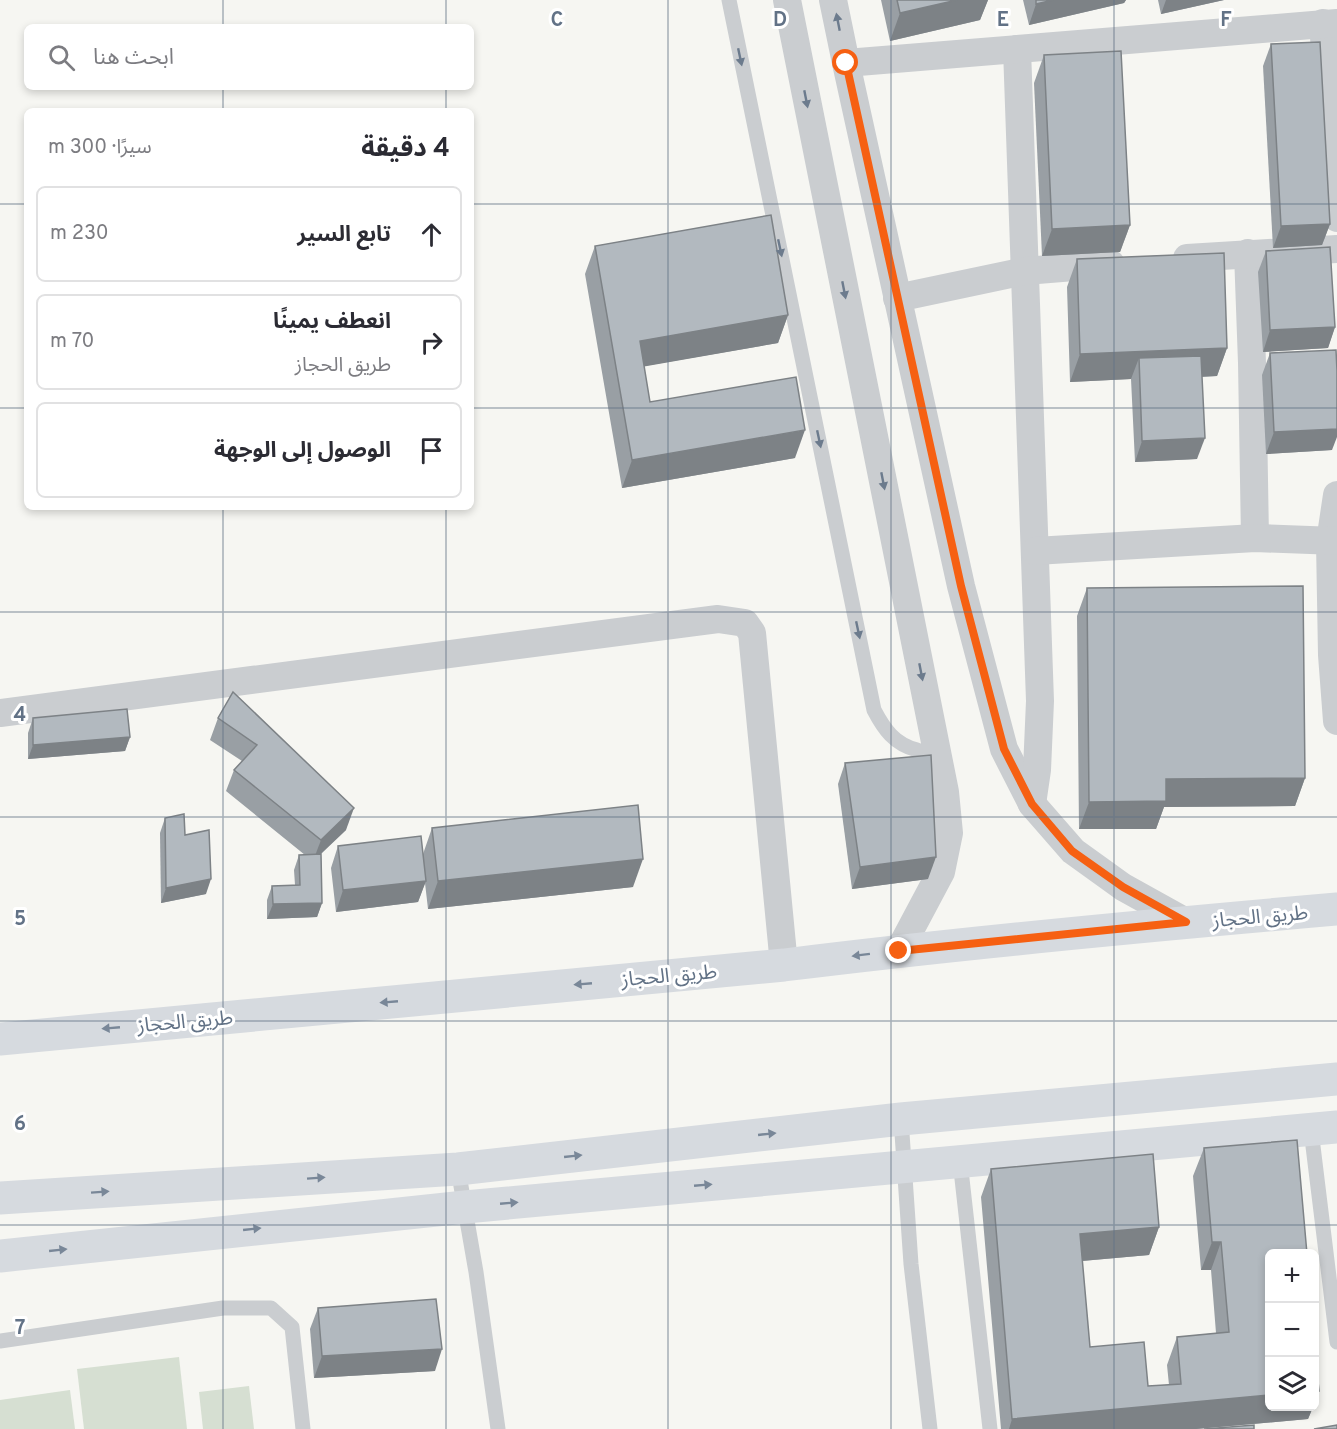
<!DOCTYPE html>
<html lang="ar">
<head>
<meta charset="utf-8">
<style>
  :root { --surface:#fff; --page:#f7f7f7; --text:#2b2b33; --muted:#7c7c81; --line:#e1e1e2 }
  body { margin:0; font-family:Overpass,"Noto Sans Arabic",sans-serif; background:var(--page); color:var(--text); direction:rtl }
  .controls { position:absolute; right:18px; bottom:18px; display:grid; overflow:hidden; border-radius:9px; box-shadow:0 3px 9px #0003 }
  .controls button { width:54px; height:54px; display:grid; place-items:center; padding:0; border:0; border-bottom:2px solid var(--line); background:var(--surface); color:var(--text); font:30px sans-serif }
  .stop { position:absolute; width:18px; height:18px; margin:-14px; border:4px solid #f66012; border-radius:50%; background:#fff }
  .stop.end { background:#f66012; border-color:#fff; box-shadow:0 2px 6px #0008 }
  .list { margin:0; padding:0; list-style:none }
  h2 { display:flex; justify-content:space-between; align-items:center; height:78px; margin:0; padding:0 24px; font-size:26px }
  h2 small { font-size:20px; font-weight:400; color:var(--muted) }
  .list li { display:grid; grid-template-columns:39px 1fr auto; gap:18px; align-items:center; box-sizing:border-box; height:96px; margin:0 12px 12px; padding:0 12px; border:2px solid var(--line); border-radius:9px }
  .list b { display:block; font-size:22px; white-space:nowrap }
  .list p { margin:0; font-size:20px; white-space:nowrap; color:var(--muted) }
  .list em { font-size:20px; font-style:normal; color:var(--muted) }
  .icon { flex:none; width:33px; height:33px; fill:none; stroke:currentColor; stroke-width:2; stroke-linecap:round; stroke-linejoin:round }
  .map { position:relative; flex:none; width:1337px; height:1429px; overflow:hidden; direction:ltr }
  .search { position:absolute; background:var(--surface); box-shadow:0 3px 9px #0003; left:24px; top:24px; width:450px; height:66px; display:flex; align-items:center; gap:15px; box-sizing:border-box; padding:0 21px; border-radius:9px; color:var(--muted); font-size:22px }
  .panel { position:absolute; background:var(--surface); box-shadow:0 3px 9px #0003; left:24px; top:108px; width:450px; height:402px; border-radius:9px; direction:rtl }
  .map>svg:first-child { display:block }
  .garden { fill:#d6dfd2 }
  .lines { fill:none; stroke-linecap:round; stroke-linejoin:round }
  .service { stroke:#cacdd0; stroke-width:15 }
  .minor { stroke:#cacdd0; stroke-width:28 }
  .secondary { stroke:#d6dadf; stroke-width:33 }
  .primary { stroke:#d6dadf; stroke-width:33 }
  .wall { fill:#999fa4 }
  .shaded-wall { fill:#7d8286 }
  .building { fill:#b2b9bf; stroke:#7d8286; stroke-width:1.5 }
  .oneway { fill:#6c7b8d }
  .oneway2 { fill:#798798 }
  .route { stroke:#f66012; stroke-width:8 }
  .grid { fill:none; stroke:#627286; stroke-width:1.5; stroke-opacity:0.55 }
  .labels { text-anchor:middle; stroke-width:6; stroke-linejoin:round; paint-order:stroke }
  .street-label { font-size:20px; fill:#627286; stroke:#fff }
  .grid-label { font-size:20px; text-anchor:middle; font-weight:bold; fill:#627286; stroke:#fff; stroke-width:6; stroke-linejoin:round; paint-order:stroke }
</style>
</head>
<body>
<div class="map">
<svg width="1337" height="1429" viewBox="0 0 1337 1429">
  <rect width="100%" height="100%" fill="#f6f6f2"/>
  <g class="garden">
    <path d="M179,1357L187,1429H84L77,1369Z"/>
    <path d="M249,1386L254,1429H203L199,1392Z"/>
    <path d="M70,1390L75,1429H0V1400Z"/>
  </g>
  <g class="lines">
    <g class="service">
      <path d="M729,0L874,710C884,729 894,744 917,750C923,752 930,751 937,752"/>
      <path d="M901,1119L911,1264L930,1429"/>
      <path d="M1311,1130L1337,1342"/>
      <path d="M960,1161L990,1429"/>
      <path d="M458,1169L476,1272L498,1429"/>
      <path d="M0,1341L223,1308H271L292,1327L303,1429"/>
    </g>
    <g class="minor">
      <path d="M787,0L945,792L949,833L941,872L899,951"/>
      <path d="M833,0L846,63L961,586L1004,749L1032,804L1073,851L1123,887L1186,922"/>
      <path d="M1323,23L1337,218"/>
      <path d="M1017,49L1040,701L1037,770L1032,804"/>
      <path d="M846,63L1337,23"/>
      <path d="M1248,253L1252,363L1255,538"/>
      <path d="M1187,258L1337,249"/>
      <path d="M897,298L1025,271L1111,264"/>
      <path d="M1337,495L1330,542L1332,655L1337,721"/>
      <path d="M1035,551L1255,538L1337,541"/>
      <path d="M0,713L718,619L745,623L752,633L784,965"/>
    </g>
    <path class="secondary" d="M0,1256L465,1207L1337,1127"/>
    <g class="primary">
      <path d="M0,1039L784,965C968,942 1153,925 1337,909"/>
      <path d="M0,1198L458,1169L901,1119L1337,1079"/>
    </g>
  </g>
  <g class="wall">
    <path d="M881,0H988L980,20L890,41Z"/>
    <path d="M1023,0H1126L1124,3L1029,25Z"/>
    <path d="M1158,0H1224L1161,14Z"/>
    <path d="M1271,44L1330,224L1322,245L1273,248L1263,66Z"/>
    <path d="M1044,55L1130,225L1120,252L1042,256L1034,83Z"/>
    <path d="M595,246L788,315L778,343L644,366L650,402L795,458L622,488L585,274Z"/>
    <path d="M1266,251L1335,327L1328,348L1263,352L1258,272Z"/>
    <path d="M1077,259L1227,348L1217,376L1202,377L1197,459L1135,462L1131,379L1070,382L1067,287Z"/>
    <path d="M1270,353L1332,450L1266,454L1262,375Z"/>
    <path d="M1087,588L1305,778L1295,806L1164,807L1156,829H1079L1077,616Z"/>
    <path d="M233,692L346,830L321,854L322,903L317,917L267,919V900L272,886L295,885L294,870L299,855H305L226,791L234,770L242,761L210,740L218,718Z"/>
    <path d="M33,718L130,737L125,751L28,759V733Z"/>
    <path d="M845,763L928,879L852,889L838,784Z"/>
    <path d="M165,818L185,835L206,894L161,903L160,833Z"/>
    <path d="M432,828L633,887L428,909L425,883L418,902L336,912L331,868L338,846L423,854Z"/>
    <path d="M1204,1148L1269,1407H1313L1308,1419L1196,1429H1001L981,1197L991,1169L1159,1227L1149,1255L1082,1261L1090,1347L1148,1386L1169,1385L1167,1365L1177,1337L1216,1333L1211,1270H1201L1193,1176Z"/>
    <path d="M318,1308L435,1371L314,1378L310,1329Z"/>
  </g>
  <g class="shaded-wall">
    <path d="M957,0H988L980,20L890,41L900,13Z"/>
    <path d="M1053,0H1126L1124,3L1029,25L1036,4Z"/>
    <path d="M1166,0H1224L1161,14Z"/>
    <path d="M1330,224L1322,245L1273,248L1281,226Z"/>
    <path d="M1130,225L1120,252L1042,256L1052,229Z"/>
    <path d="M788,315L778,343L630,369L640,341Z"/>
    <path d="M1335,327L1328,348L1263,352L1270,330Z"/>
    <path d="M1227,348L1217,376L1140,379L1139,358L1131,379L1070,382L1080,354Z"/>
    <path d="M1337,429V437L1332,450L1266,454L1274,432Z"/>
    <path d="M805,430L795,458L622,488L632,460Z"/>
    <path d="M1205,438L1197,459L1135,462L1142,441Z"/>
    <path d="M130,737L125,751L28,759L33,745Z"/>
    <path d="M1305,778L1295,806L1164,807L1156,829H1079L1089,802L1166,779Z"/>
    <path d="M354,808L346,830L313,861L321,840Z"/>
    <path d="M936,857L928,879L852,889L860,867Z"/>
    <path d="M643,859L633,887L428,909L438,881Z"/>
    <path d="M211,879L206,894L161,903L166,888Z"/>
    <path d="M426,881L418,902L336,912L343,890Z"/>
    <path d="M322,903L317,917L267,919L273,904Z"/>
    <path d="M1159,1227L1149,1255L1070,1262L1080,1234Z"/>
    <path d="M1212,1242H1221L1211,1270H1201Z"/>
    <path d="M442,1349L435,1371L314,1378L322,1356Z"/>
    <path d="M1314,1391H1319L1314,1402Z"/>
    <path d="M1269,1395V1407H1313L1308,1419L1196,1429H1009L1012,1419Z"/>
  </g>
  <g class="building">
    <path d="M897,0H957L900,13Z"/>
    <path d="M1036,0H1053L1036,4Z"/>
    <path d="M1320,42L1330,224L1281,226L1271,44Z"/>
    <path d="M1121,51L1130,225L1052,229L1044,55Z"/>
    <path d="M771,215L788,315L640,341L650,402L796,377L805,430L632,460L595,246Z"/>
    <path d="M1330,247L1335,327L1270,330L1266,251Z"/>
    <path d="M1224,253L1227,348L1080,354L1077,259Z"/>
    <path d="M1336,350L1337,371V429L1274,432L1270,353Z"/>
    <path d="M1201,356L1205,438L1142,441L1139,358Z"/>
    <path d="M1303,586L1305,778L1166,779V801L1089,802L1087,588Z"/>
    <path d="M233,692L354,808L321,840L234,770L257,745L218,718Z"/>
    <path d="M127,709L130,737L33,745V718Z"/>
    <path d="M931,755L936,857L860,867L845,763Z"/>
    <path d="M638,805L643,859L438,881L432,828Z"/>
    <path d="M184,814L185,835L209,830L211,879L166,888L165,818Z"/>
    <path d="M421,836L426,881L343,890L338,846Z"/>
    <path d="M321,854L322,903L273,904L272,886L300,885L299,855Z"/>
    <path d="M1297,1140L1307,1254H1269V1395L1012,1419L991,1169L1153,1154L1159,1227L1080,1234L1090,1347L1144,1342L1148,1386L1181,1384L1177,1337L1229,1332L1221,1242H1212L1204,1148Z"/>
    <path d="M436,1299L442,1349L322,1356L318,1308Z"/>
    <path d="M1314,1343L1319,1391H1314Z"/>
    <path d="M1254,1425V1429H1204Z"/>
    <path d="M1337,1425V1429H1314Z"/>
  </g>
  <defs><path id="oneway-solid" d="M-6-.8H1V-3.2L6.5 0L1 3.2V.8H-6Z" transform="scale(1.5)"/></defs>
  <g class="oneway">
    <use href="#oneway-solid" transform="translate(838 22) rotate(-101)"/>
    <use href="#oneway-solid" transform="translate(740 57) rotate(78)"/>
    <use href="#oneway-solid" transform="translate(806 99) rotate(79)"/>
    <use href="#oneway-solid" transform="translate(780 248) rotate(78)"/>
    <use href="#oneway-solid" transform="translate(844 290) rotate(79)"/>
    <use href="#oneway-solid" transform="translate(819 439) rotate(78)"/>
    <use href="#oneway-solid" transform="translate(883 481) rotate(79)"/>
    <use href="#oneway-solid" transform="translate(858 630) rotate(78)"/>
    <use href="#oneway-solid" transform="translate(921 672) rotate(79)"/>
  </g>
  <g class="oneway2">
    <use href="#oneway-solid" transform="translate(861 955) rotate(173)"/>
    <use href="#oneway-solid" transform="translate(583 984) rotate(175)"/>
    <use href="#oneway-solid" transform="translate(389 1002) rotate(175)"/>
    <use href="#oneway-solid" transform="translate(111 1028) rotate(175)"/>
    <use href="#oneway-solid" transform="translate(767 1134) rotate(-6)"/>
    <use href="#oneway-solid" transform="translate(573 1156) rotate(-6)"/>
    <use href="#oneway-solid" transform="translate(316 1178) rotate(-4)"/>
    <use href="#oneway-solid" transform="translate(703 1185) rotate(-5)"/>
    <use href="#oneway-solid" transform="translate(100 1192) rotate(-4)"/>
    <use href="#oneway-solid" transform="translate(509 1203) rotate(-5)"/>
    <use href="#oneway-solid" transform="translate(252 1229) rotate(-6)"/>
    <use href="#oneway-solid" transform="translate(58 1250) rotate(-6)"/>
  </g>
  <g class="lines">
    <path class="route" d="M846,63L961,586L1004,749L1032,804L1072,851L1123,887L1186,922L899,951"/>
  </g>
  <path class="grid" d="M223,0V27M446,0V27M668,0V1429M891,0V1429M1114,0V1429M223,87V111M446,87V111M0,204H27M471,204H1337M0,408H27M471,408H1337M223,507V1429M446,507V1429M0,612H1337M0,817H1337M0,1021H1337M0,1225H1337"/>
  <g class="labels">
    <g class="street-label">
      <text transform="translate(1260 916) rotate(-5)" y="7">طريق الحجاز</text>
      <text transform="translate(669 975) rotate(-5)" y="7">طريق الحجاز</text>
      <text transform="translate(185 1021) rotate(-5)" y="7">طريق الحجاز</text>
    </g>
  </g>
  <g class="grid-label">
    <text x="557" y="26">C</text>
    <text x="780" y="26">D</text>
    <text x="1003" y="26">E</text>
    <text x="1226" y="26">F</text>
    <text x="20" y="721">4</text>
    <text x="20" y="925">5</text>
    <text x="20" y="1130">6</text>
    <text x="20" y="1334">7</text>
  </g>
</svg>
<div class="controls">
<button>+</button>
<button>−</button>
<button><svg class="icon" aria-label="layers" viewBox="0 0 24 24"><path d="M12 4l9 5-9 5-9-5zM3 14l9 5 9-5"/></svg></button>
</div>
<div class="stop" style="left:846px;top:63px"></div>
<div class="stop end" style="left:899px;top:951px"></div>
<div class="search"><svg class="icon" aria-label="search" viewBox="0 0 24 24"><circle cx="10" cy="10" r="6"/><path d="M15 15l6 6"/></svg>ابحث هنا</div>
<section class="panel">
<h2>4 دقيقة<small>سيرًا · 300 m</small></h2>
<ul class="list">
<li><svg class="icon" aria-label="ahead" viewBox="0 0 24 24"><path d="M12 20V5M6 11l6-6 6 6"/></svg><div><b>تابع السير</b></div><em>230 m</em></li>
<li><svg class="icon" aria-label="right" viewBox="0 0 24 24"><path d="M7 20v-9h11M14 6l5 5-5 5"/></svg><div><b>انعطف يمينًا</b><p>طريق الحجاز</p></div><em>70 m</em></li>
<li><svg class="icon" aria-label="arrive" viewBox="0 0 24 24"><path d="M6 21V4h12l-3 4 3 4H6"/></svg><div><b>الوصول إلى الوجهة</b></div></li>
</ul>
</section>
</div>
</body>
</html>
